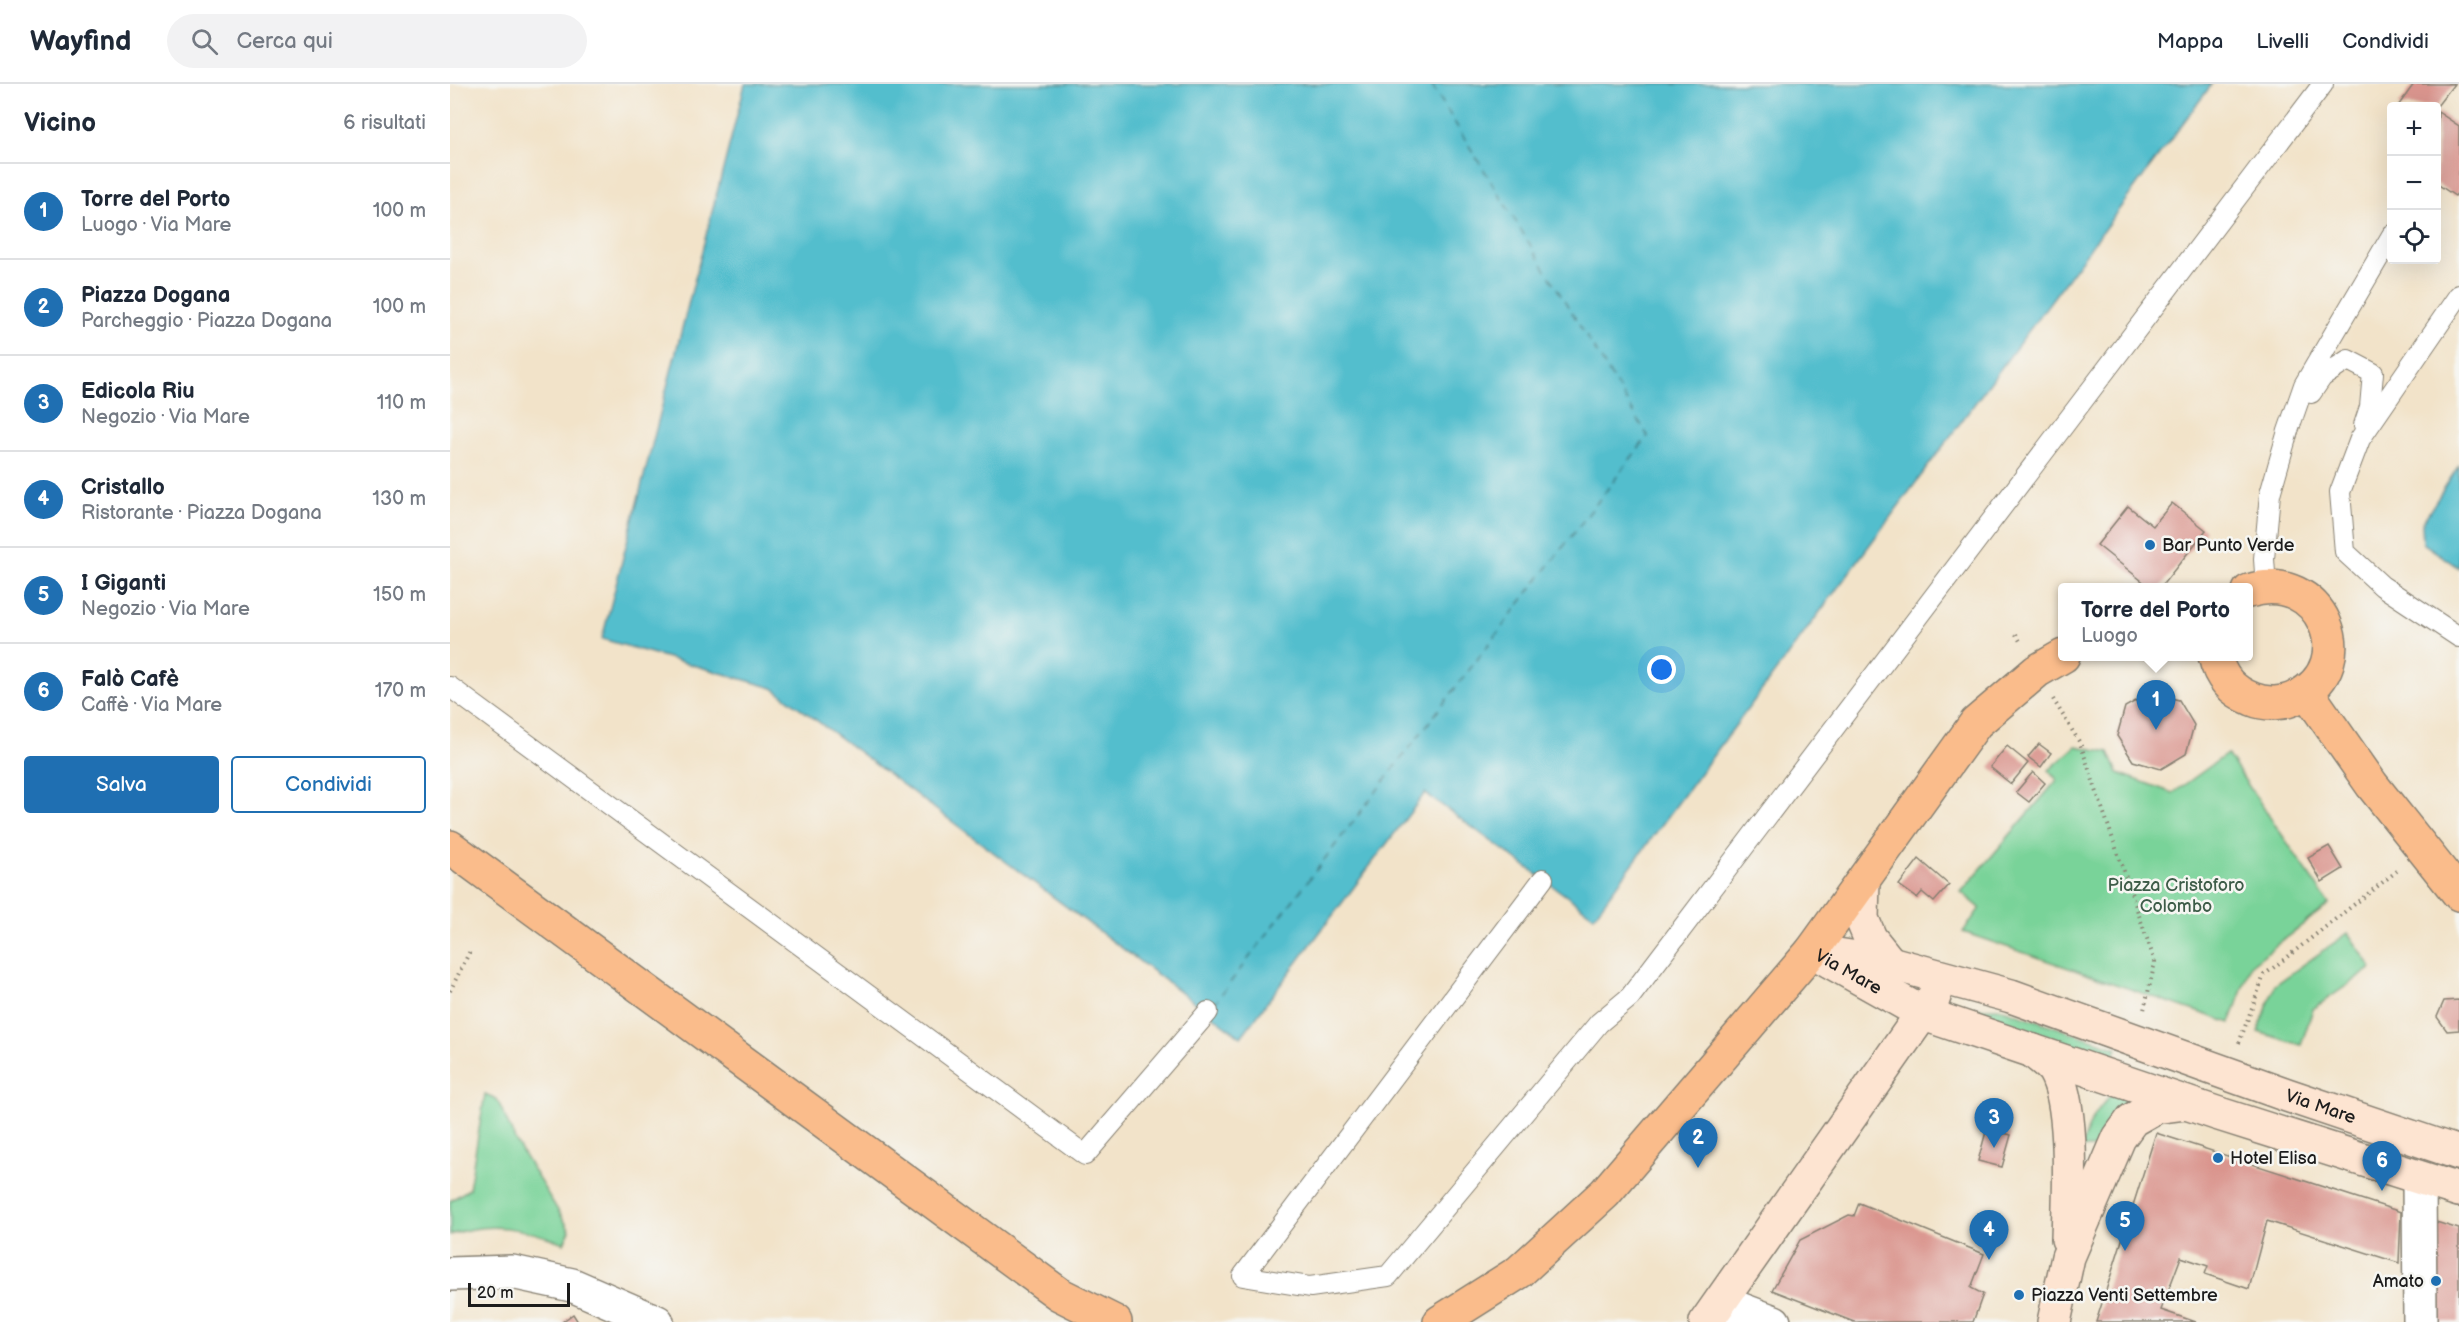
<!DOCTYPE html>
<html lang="it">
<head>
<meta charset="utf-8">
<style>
  :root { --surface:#fff; --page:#f2f2f3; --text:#1f2937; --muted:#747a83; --line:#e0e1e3; --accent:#1f6fb2 }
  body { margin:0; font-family:"Balsamiq Sans",sans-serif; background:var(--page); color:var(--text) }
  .controls { position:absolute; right:18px; top:18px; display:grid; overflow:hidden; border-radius:6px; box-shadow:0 6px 24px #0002 }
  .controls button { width:54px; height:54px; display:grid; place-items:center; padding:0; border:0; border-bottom:2px solid var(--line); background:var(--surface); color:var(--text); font:30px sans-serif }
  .scale { position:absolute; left:18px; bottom:15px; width:102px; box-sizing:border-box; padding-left:6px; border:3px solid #1c1c1c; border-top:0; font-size:16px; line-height:21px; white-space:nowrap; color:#1c1c1c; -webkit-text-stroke:4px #f6f6f2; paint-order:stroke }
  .you { position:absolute; left:1212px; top:586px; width:21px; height:21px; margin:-15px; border:4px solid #fff; border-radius:50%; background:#1a73e8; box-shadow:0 0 0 9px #1a73e833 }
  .badge { display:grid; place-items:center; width:39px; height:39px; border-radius:50%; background:var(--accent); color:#fff; font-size:20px; font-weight:700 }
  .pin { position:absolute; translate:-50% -50px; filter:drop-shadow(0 2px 3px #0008) }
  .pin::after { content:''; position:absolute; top:32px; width:21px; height:18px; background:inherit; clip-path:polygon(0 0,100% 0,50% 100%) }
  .popup { position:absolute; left:1608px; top:499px; width:195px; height:78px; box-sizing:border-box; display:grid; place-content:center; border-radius:6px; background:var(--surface); filter:drop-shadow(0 2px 4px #0005); font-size:20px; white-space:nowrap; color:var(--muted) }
  .popup b { font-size:22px; color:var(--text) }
  .popup::after { content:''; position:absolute; left:50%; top:100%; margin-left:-12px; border:12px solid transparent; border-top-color:var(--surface) }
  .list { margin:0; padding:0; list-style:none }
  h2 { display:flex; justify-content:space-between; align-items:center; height:78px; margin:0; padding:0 24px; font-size:26px }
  h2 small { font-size:20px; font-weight:400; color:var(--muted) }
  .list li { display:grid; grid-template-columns:39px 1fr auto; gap:18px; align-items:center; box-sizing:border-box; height:96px; padding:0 24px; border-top:2px solid var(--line) }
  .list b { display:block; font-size:22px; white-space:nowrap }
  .list p { margin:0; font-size:20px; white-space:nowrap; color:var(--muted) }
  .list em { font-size:20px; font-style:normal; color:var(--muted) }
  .actions { display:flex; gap:12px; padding:18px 24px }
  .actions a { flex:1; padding:14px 0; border:2px solid var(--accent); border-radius:6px; text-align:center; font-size:21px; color:var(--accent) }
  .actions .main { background:var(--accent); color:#fff }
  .icon { flex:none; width:33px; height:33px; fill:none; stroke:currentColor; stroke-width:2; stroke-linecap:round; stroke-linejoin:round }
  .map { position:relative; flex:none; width:2009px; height:1238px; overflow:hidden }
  header { display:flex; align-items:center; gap:36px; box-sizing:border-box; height:84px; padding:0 30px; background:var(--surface); border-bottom:2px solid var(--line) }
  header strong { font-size:28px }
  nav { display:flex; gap:33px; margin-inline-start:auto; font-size:21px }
  .search { width:420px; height:54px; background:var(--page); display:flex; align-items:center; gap:15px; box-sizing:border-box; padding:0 21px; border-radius:33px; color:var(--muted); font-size:22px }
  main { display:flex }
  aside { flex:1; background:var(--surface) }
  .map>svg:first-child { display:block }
  .green { fill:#79d399; stroke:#4a785a; stroke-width:1.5 }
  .water { fill:#53becd; stroke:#386d74; stroke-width:1.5 }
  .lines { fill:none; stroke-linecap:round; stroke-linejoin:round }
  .ferry { stroke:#325d63; stroke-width:1.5; stroke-dasharray:8 6; stroke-linecap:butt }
  .building { fill:#da958e }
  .lane-casing { stroke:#878072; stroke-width:22 }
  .street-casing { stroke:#878072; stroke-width:36 }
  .secondary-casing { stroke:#878072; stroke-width:36 }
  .primary-casing { stroke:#878072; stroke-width:36 }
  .path { stroke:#878072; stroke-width:4; stroke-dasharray:1.5 4.5; stroke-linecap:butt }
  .lane { stroke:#fff; stroke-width:20 }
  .street { stroke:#fff; stroke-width:33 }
  .secondary { stroke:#fde4d1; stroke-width:33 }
  .primary { stroke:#fabc8b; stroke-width:33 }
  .poi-dot { fill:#1f6fb2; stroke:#f6f6f2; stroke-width:2 }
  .labels { text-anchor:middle; stroke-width:5; stroke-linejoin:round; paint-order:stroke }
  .poi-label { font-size:18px; fill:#1c1c1c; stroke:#f6f6f2; text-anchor:start }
  .park-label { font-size:18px; fill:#3d5c48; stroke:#f6f6f2 }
  .street-label { font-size:18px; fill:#1c1c1c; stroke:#f6f6f2 }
</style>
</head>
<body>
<header>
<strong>Wayfind</strong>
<div class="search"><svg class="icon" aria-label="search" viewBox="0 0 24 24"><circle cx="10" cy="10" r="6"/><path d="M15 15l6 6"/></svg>Cerca qui</div>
<nav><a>Mappa</a><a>Livelli</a><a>Condividi</a></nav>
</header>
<main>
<aside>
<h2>Vicino<small>6 risultati</small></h2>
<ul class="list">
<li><span class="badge">1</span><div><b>Torre del Porto</b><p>Luogo · Via Mare</p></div><em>100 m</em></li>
<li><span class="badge">2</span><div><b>Piazza Dogana</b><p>Parcheggio · Piazza Dogana</p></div><em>100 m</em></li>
<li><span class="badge">3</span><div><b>Edicola Riu</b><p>Negozio · Via Mare</p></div><em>110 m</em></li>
<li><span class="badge">4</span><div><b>Cristallo</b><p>Ristorante · Piazza Dogana</p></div><em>130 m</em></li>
<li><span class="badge">5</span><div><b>I Giganti</b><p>Negozio · Via Mare</p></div><em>150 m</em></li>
<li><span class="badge">6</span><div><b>Falò Cafè</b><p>Caffè · Via Mare</p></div><em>170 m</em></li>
</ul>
<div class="actions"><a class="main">Salva</a><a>Condividi</a></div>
</aside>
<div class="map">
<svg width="2009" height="1238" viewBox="0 0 2009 1238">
  <rect width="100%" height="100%" fill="#f6f6f2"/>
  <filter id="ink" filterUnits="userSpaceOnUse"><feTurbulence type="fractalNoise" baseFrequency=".0167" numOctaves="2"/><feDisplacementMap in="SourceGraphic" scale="12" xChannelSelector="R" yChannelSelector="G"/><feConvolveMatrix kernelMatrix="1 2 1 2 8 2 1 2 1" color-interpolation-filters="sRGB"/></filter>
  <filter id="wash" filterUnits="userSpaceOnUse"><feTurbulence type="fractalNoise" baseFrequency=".008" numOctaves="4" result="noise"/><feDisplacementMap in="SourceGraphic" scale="24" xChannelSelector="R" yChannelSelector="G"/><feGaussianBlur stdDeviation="1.35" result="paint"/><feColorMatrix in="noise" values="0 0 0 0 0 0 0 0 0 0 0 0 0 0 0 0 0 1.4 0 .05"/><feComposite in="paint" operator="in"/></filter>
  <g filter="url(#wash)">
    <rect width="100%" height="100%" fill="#f2e3c9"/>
    <g class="green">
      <path d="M1626,662L1659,668L1668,689L1723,709L1777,670L1879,820L1801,881L1780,939L1513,848L1530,824L1511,808L1607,696L1599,686Z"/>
      <path d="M1898,849L1922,884L1863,925L1851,961L1808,948L1825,901Z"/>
      <path d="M1518,924H1550L1667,964L1663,975L1655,977L1514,928Z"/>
      <path d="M35,1010L47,1015L67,1060L120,1146L114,1159C76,1145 40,1136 0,1151V1117L19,1105Z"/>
      <path d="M1680,1010L1652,1047L1645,1064H1632C1637,1042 1645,1027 1661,1011Z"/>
    </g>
    <g class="water">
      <path d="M295,0H1762L1144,832L975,709L791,953L323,604L152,555Z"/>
      <path d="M2009,381V484L1973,459L1972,439Z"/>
    </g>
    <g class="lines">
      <path class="ferry" d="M763,921L1198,352L981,0"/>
    </g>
    <g id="blocks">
      <g class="building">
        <path d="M1964,0H2004L1987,22H1948Z"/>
        <path d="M1988,28L2009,42V107L2005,112L1986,99Z"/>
        <path d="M1722,419L1756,446L1710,504H1701L1647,461L1678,422L1703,442Z"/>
        <path d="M1700,609L1729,616L1744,641L1736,670L1711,685L1683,677L1667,652L1675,623Z"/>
        <path d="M1589,660L1601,669L1591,683L1578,673Z"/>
        <path d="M1557,662L1578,679L1561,700L1540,683Z"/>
        <path d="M1583,688L1595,699L1579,718L1566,708Z"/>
        <path d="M1879,762L1893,785L1872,798L1858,774Z"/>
        <path d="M1469,775L1499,801L1484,818L1472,808L1467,814L1449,801Z"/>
        <path d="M2009,916V946L1997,947L1987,933L1994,917Z"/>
        <path d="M1537,1044L1561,1051L1552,1083L1528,1077Z"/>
        <path d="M1706,1049L1951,1128L1949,1179L1817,1137L1799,1205L1755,1190L1758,1182L1731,1173L1711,1226L1746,1238H1646Z"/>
        <path d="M1409,1119L1534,1170L1521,1204L1533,1210L1523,1238H1404L1322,1206L1350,1156L1399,1131L1404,1132Z"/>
        <path d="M1986,1138L2009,1145V1238H1987Z"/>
        <path d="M123,1230L128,1238H112Z"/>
      </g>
    </g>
  </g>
  <g filter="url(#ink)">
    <use href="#blocks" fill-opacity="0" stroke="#878072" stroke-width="1.5"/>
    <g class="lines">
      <defs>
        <g id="lane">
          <path d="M2009,211L1910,355L1890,408L1895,468L1932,502L2009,553"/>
          <path d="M1861,309L1872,293L1898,276L1923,289L1920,323L1914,341"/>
          <path d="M1816,503L1814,475L1820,410L1838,347L1854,301L1942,151"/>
          <path d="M0,603L635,1071L758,928"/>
          <path d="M1093,795L793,1192L860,1203L938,1192L1149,939L1180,913L1873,0"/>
        </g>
        <g id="street">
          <path d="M1969,1094L1970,1238"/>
          <path d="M0,1190L62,1188L122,1201L207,1238"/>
          <path d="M1271,1218L1324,1238"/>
        </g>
        <g id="secondary">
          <path d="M1413,797L1412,835L1420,854L1440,879"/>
          <path id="s1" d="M1362,867L1474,930L1766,1029L2009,1106"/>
          <path id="s2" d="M1381,870L1440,879L1561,912L1837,1011L2009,1069"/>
          <path d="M1583,967C1589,973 1599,979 1604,986C1625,1021 1619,1114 1618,1155"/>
          <path d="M1256,1238L1484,913"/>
          <path d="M1604,1238L1618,1173L1669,1054L1682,1036L1705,1023L1736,1019"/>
        </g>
        <g id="primary">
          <path d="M1765,572C1770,594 1782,607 1802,615C1816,621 1834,620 1847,613C1913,579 1870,484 1799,507"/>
          <path d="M1857,608L1922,701L2009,810"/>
          <path d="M0,763L609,1210L665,1238"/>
          <path d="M990,1238L1069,1188L1155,1109L1362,867L1526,639L1587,587L1613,572"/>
        </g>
      </defs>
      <use href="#lane" class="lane-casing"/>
      <use href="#street" class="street-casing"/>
      <use href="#secondary" class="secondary-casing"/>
      <use href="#primary" class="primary-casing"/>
      <g class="path">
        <path d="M1566,550L1571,559"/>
        <path d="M1603,615L1630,659L1705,878L1694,926"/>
        <path d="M0,907L21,865"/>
        <path d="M1789,959L1814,891L1947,787"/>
      </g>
      <use href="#lane" class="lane"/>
      <use href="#street" class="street"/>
      <use href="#secondary" class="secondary"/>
      <use href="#primary" class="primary"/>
    </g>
  </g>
  <g class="poi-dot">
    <circle cx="1700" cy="461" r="6"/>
    <circle cx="1768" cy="1074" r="6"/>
    <circle cx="1986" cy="1197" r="6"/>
    <circle cx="1569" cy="1211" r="6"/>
  </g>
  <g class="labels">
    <g class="poi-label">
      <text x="1712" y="467">Bar Punto Verde</text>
      <text x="1780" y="1080">Hotel Elisa</text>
      <text x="1974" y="1203" text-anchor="end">Amato</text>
      <text x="1581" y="1217">Piazza Venti Settembre</text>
    </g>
    <g class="park-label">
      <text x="1726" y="807">Piazza Cristoforo<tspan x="1726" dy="21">Colombo</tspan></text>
    </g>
    <g class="street-label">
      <text dy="6" stroke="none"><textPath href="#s1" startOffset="42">Via Mare</textPath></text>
      <text dy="6" stroke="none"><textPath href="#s2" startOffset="514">Via Mare</textPath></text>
    </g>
  </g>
</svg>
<div class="controls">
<button>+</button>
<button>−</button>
<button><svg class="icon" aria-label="locate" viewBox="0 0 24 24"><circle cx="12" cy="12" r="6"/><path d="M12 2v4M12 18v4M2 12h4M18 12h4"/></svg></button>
</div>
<div class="scale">20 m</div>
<div class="you"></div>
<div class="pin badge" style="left:1706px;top:646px">1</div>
<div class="popup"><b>Torre del Porto</b>Luogo</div>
<div class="pin badge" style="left:1248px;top:1084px">2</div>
<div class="pin badge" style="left:1544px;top:1064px">3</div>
<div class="pin badge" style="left:1539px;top:1176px">4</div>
<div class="pin badge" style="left:1675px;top:1167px">5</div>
<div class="pin badge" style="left:1932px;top:1107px">6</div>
</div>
</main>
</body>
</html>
